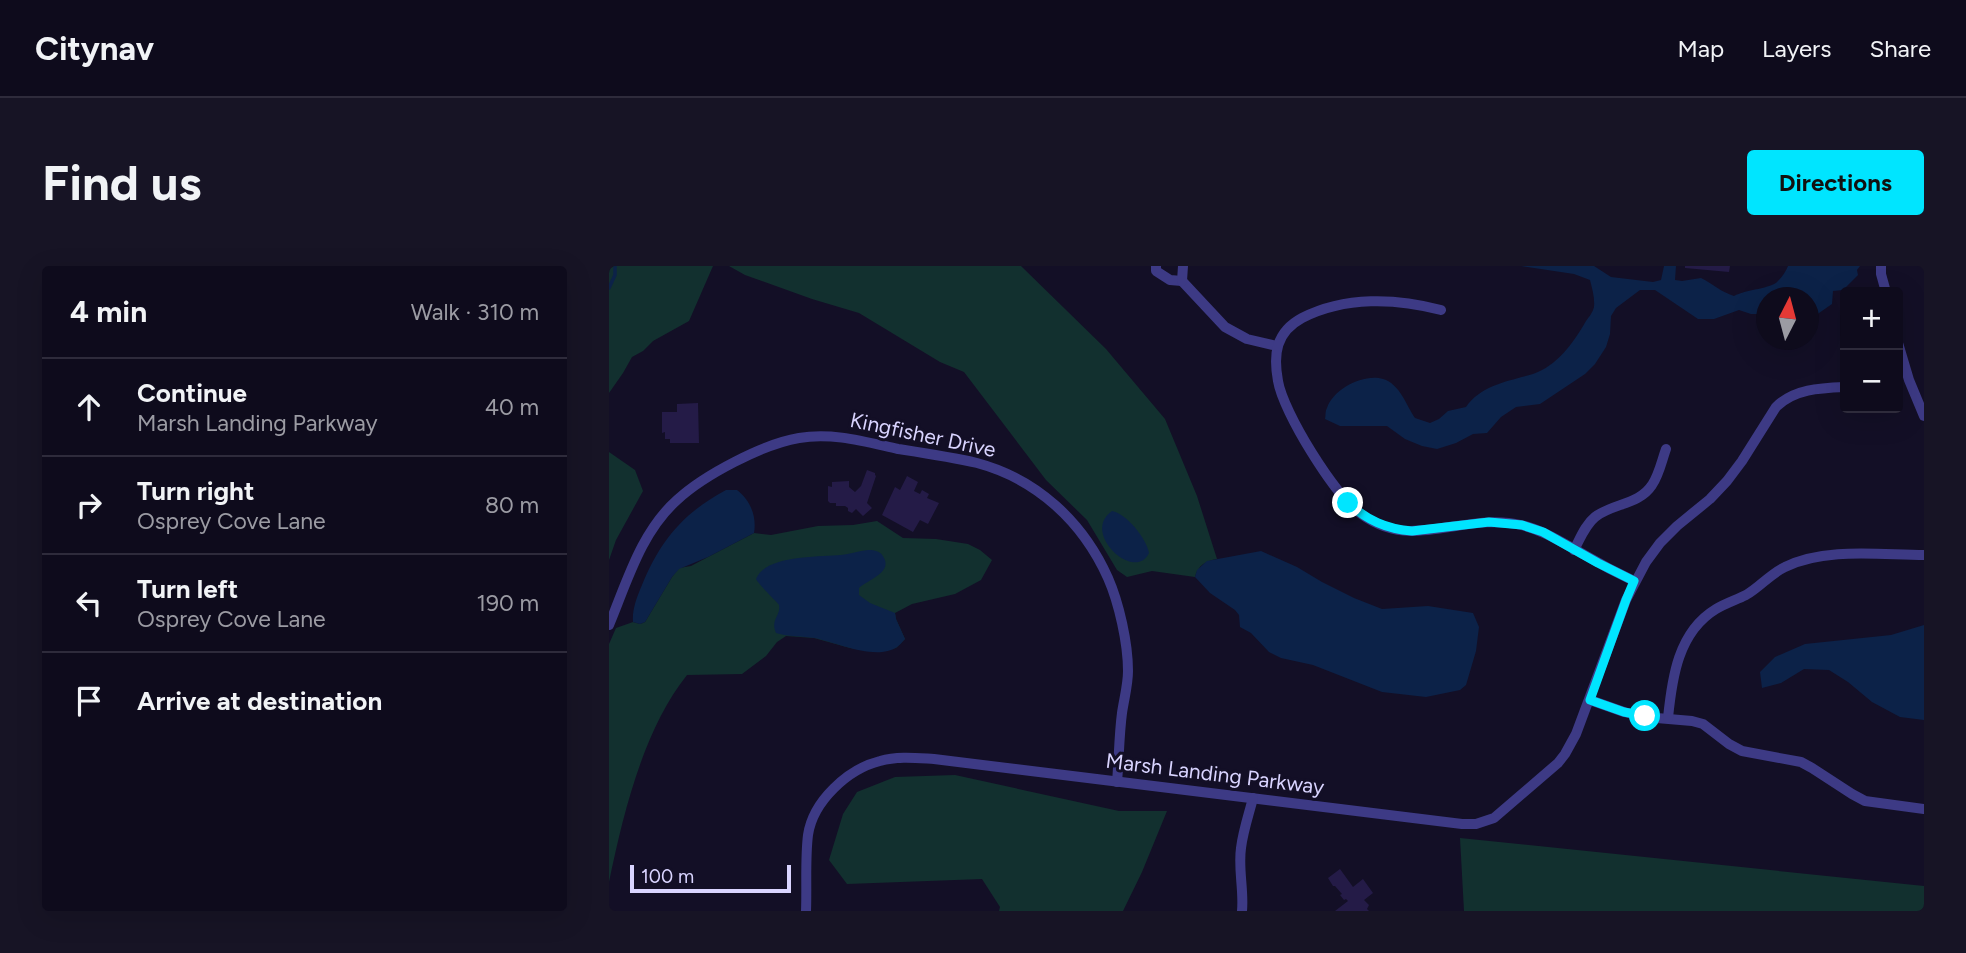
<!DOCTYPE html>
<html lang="en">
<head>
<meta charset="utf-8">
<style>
  :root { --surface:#0e0b1c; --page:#171425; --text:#f1f3f6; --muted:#9b9ba3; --line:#2e2b3b; --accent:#00e5ff }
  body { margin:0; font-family:Figtree,sans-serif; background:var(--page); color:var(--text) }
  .controls { position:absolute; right:21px; top:21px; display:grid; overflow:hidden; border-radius:7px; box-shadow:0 7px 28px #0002 }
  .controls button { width:63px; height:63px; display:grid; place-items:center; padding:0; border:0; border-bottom:2px solid var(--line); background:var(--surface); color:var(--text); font:35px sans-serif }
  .compass { position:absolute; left:1147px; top:21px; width:63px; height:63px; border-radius:50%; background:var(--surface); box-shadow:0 7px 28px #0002; rotate:6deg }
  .scale { position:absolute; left:21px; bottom:18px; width:161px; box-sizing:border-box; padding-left:7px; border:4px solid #d9d4ff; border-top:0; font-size:19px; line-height:24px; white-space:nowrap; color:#d9d4ff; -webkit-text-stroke:5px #130f26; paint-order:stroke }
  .stop { position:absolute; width:21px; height:21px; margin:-16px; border:5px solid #00e5ff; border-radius:50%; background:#fff }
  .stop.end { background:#00e5ff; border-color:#fff; box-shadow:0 2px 7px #0008 }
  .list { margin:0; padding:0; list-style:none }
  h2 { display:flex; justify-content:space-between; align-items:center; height:91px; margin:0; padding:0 28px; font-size:30px }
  h2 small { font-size:23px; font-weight:400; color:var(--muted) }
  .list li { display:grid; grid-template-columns:46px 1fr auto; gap:21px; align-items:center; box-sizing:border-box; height:98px; padding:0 28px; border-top:2px solid var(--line) }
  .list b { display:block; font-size:26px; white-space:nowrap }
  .list p { margin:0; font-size:23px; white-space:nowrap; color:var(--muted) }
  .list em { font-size:23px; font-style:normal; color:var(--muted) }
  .icon { flex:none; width:38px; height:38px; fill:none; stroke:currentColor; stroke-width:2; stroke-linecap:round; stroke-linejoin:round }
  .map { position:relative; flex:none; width:1315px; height:645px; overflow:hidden; border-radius:7px }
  header { display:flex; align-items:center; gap:42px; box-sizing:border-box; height:98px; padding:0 35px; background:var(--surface); border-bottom:2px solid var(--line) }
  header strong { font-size:33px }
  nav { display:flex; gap:38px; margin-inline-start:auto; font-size:24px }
  .intro { display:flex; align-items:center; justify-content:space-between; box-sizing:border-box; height:168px; padding:0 42px }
  h1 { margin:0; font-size:49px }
  .button { padding:18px 32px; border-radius:7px; background:var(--accent); color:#111; font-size:24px; font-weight:700 }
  main { display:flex; gap:42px; padding:0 42px }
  aside { flex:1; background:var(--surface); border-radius:7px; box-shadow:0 7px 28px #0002 }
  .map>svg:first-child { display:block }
  .green { fill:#12302f }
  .water { fill:#0c2248 }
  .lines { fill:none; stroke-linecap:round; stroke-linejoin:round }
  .stream { stroke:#0c2248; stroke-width:3.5 }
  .building { fill:#241b47 }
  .minor { stroke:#3d3a85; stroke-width:10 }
  .route { stroke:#00e5ff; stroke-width:9 }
  .labels { text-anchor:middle; stroke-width:6; stroke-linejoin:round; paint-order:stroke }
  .street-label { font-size:21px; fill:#d9d4ff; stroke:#130f26 }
</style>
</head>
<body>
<header>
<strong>Citynav</strong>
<nav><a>Map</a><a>Layers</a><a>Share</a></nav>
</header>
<div class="intro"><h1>Find us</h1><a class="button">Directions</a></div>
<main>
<aside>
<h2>4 min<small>Walk · 310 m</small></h2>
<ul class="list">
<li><svg class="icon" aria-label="ahead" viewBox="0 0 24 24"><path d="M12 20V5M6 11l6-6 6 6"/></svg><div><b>Continue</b><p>Marsh Landing Parkway</p></div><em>40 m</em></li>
<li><svg class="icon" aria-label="right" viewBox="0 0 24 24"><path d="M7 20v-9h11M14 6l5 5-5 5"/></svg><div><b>Turn right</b><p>Osprey Cove Lane</p></div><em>80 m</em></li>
<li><svg class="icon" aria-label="left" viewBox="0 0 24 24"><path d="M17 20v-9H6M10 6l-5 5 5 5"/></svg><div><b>Turn left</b><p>Osprey Cove Lane</p></div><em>190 m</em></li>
<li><svg class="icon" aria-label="arrive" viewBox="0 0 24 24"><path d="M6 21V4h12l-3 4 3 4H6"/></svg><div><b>Arrive at destination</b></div></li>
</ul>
</aside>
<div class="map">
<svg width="1315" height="645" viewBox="0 0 1315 645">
  <rect width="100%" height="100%" fill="#130f26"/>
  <g class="green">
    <path d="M0,0H104L80,55L44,75L34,85L23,91L14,107L0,127Z"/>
    <path d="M120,0H412L497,83L556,153L588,230L608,293C597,295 589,299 586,311L543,305L518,311L508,304L478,254L437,214L355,106L331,96L250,47L203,33L136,9Z"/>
    <path d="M0,186L26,204L34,225L7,274L0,294Z"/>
    <path d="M268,255L294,272L327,273L359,278L371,284L383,294L372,314L346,328L303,338L286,347L287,353L296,373L287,382L268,386L241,382L205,372L177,370L168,376L157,390L133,408L78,409C34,464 14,549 0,616V378L7,362L24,356L31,358L36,356L63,311L70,302L82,300L99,291L145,267L162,269L209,260L244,259Z"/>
    <path d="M346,509L510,545H558L533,606L514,645H390L391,641L373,613L238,618L220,594L234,548L248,526L286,511Z"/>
    <path d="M851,572L1315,620V645H855Z"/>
  </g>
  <g class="water">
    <path d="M912,0H985L1002,11L1044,16L1052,14L1055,0H1067L1066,14L1073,15L1092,12C1104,18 1112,26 1125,30C1138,23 1162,23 1169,15C1173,11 1177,5 1179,0H1251L1248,4L1249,9L1234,24L1224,25L1223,38L1200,54L1199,32H1157V48H1142L1130,44L1105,53H1089L1046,24H1031L1007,42L1002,50L1001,68L997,81L986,98L976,108L931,138L907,141L892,151L878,167L864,168L847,177L828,183L813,180L796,173L778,160H731L716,153C717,149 716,145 718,142C724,123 755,107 774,113C791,118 797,139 806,152L821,157L830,153L839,145L857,141C872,119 900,115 924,108C948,100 965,76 977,55C980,51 984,46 985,41C986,32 983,22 981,14L965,8Z"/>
    <path d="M117,224H128C141,234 148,250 145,267L99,291L70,303L63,311L36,356L31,358L24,356C23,343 28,331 33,319C51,275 74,247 117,224Z"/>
    <path d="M503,245C518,248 537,272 540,287C526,317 471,267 503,245Z"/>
    <path d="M259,284C266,284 272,285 275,292C283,307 258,314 250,322V329L261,337L286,347L287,353L296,373C293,376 291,379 288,381C267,395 229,377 206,372C193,370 180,371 167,367C161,353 172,350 170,339C169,337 150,319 147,313C156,289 210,291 232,289C241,288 250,285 259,284Z"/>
    <path d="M652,285L688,301L713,316L745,332L773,343L819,340L864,347L870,361L867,385L857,419L851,424L817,431L773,426L704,399L672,392L660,386L642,367L631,361L630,349L626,344L601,327L586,311L588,304L598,295Z"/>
    <path d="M1315,359V454L1291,451L1263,436L1239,416L1220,404L1195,403L1172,417L1153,422L1151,406L1166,391L1196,378L1282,369Z"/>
  </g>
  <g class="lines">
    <path class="stream" d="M0,22L6,9V0"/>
  </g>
  <g class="building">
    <path d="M1076,0H1121L1120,6L1076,2Z"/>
    <path d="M89,137L90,177H61V173H56V166L53,167V146H68V138Z"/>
    <path d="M258,204L266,207V209L267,210L258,237L263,242L254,250L247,243L243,247L239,245V242L236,240H227V237H221L219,235V220L223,221V216L240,215V221L246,226L252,220Z"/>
    <path d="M298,210L309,216L305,225L311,228L313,224L320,228L318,232L330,237L319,258L311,254L304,266L273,249L286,221L291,224Z"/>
    <path d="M731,603L744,621L754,613L764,627L755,634L760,639L758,643L760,645H726L739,635L737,633L735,634L731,629L733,628L726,620H724L719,612Z"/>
  </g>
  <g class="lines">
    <g class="minor">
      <path d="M547,0V5L561,14L573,15"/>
      <path d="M1272,0V8L1277,26"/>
      <path d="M573,15L616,61L638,73L668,80"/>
      <path d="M573,15L574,0"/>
      <path d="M832,44C787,32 736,30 693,52C667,66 664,88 669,115C674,146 726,230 752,248C766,258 784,265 801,265C838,265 875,250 912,259C934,264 954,277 974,288C991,298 1008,307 1025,315"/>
      <path d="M1289,77L1300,114L1315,150"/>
      <path d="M965,284C971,273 976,259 986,251C1004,237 1030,239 1043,219C1050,209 1053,194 1057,183"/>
      <path d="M0,359C18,316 32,266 68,234C95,209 154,178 190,172C223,166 257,176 289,183C315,187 342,191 368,197C428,213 474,256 499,312C510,337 519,377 519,405C519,419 515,433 513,447C510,470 510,493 508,516"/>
      <path d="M981,434L1015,446L1036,451L1083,455L1094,458L1120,478L1133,485L1192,496L1203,502L1243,528L1256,535L1315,543"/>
      <path d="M1059,452C1063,412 1069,366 1107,343C1117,337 1127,334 1137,329C1151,321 1161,308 1176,301C1216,281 1272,289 1315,289"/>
      <path d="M197,645C198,621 196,593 199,569C204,535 239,503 271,495C289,490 307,492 325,493L853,558H867L885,552L949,497L956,488L967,468L1017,334L1037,296L1051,277L1068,260L1101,233L1118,215L1133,195L1167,141C1185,123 1211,122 1236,121"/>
      <path d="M633,645C635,624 629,603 632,582C634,565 640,548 644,532"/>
    </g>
  </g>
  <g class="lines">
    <path class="route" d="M739,237C758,254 777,263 803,265L880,256L913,259L934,266L989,297L1025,315L1017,334L981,434L1015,446L1036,450"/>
  </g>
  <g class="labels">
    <g class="street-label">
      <text transform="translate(314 169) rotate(12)" y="7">Kingfisher Drive</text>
      <text transform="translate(606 508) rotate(7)" y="7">Marsh Landing Parkway</text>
    </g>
  </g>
</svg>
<div class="controls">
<button>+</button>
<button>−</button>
</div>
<svg class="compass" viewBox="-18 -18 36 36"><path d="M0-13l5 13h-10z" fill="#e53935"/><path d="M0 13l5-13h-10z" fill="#9b9ba3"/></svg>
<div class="scale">100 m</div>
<div class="stop" style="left:1036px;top:450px"></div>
<div class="stop end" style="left:739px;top:237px"></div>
</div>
</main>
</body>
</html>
